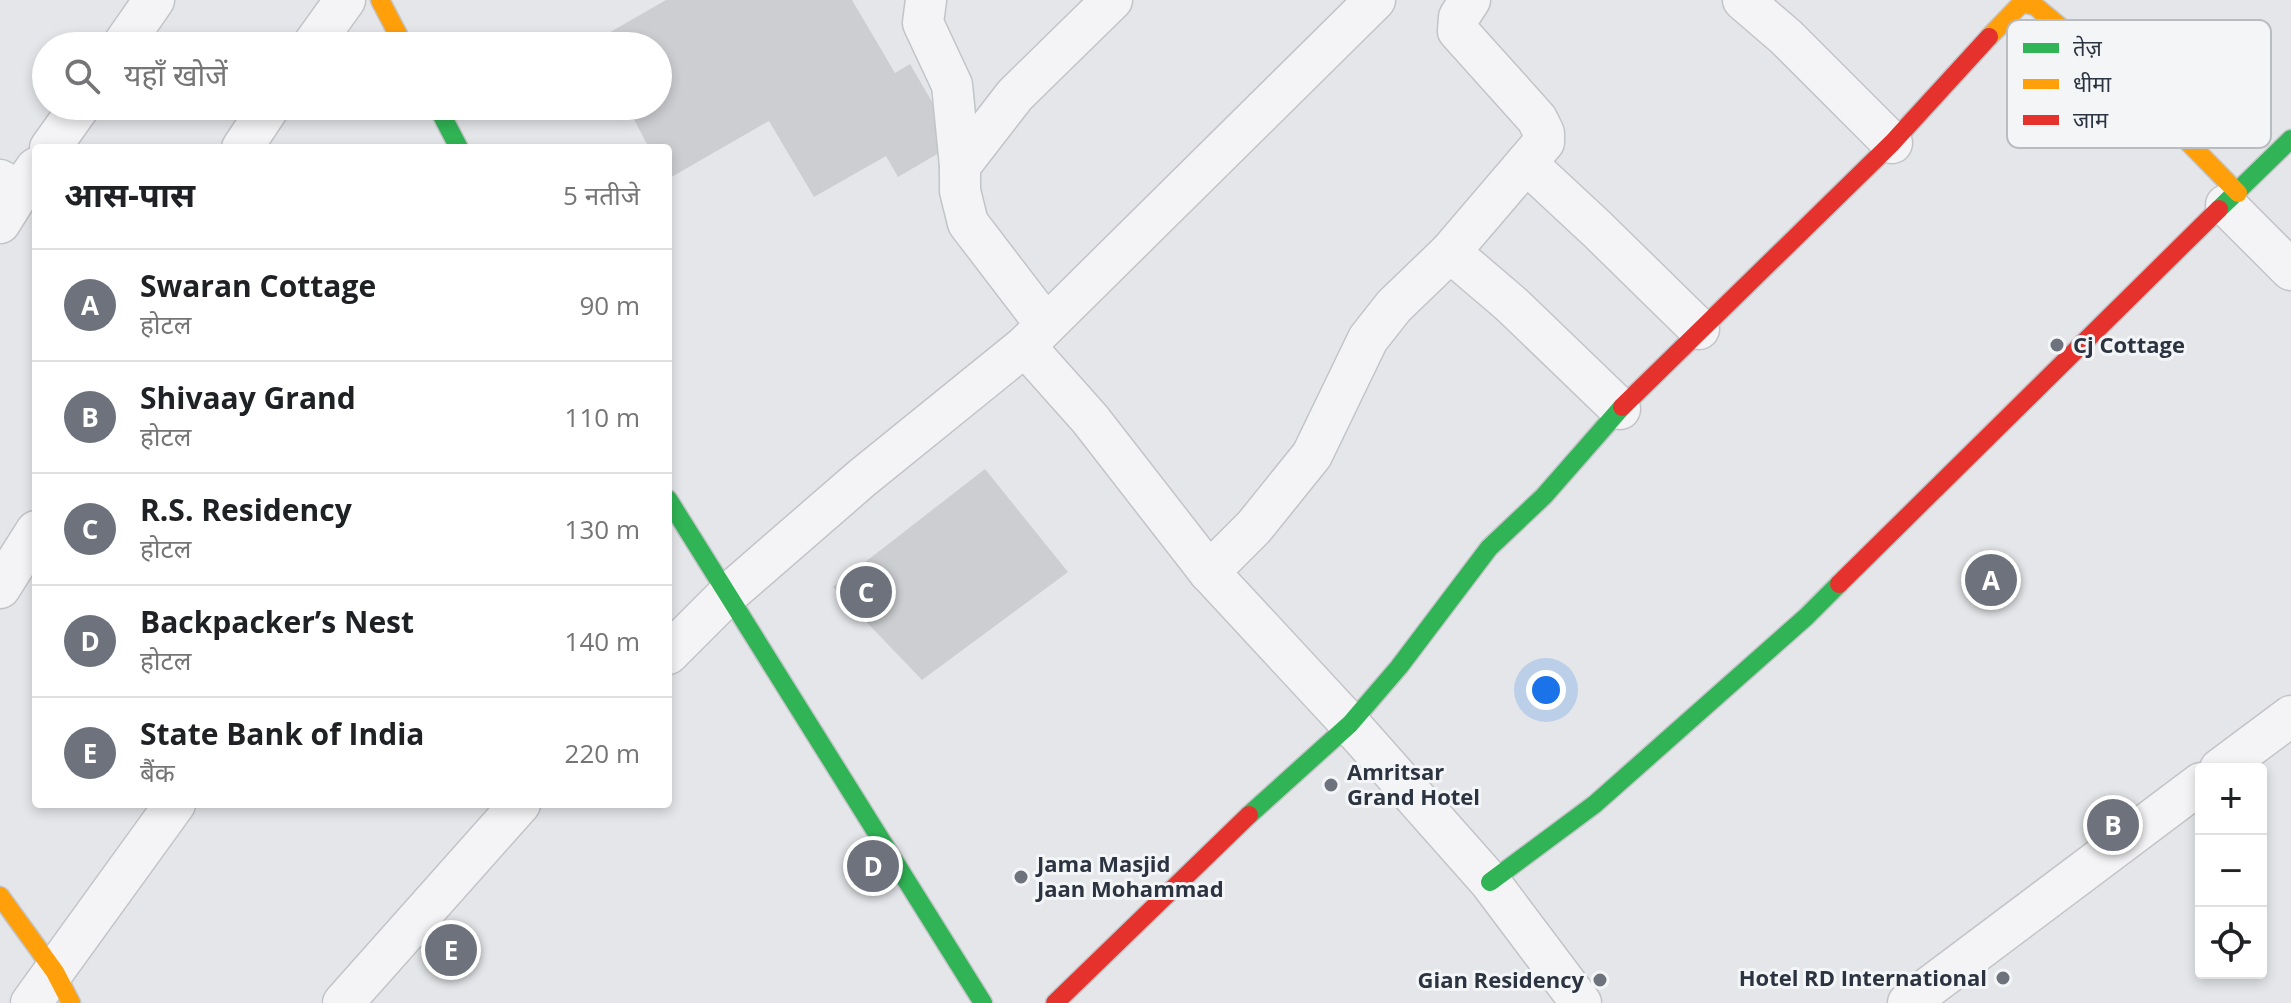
<!DOCTYPE html>
<html lang="hi">
<head>
<meta charset="utf-8">
<style>
  :root { --surface:#fff; --page:#f6f6f6; --text:#202124; --muted:#757577; --line:#e0e0e0; --accent:#6d727c }
  body { margin:0; font-family:"Open Sans","Noto Sans Devanagari",sans-serif; background:var(--page); color:var(--text) }
  .controls { position:absolute; right:24px; bottom:24px; display:grid; overflow:hidden; border-radius:8px; box-shadow:0 4px 12px #0003 }
  .controls button { width:72px; height:72px; display:grid; place-items:center; padding:0; border:0; border-bottom:2px solid var(--line); background:var(--surface); color:var(--text); font:40px sans-serif }
  .you { position:absolute; left:1546px; top:690px; width:28px; height:28px; margin:-20px; border:6px solid #fff; border-radius:50%; background:#1a73e8; box-shadow:0 0 0 12px #1a73e833 }
  .badge { display:grid; place-items:center; width:52px; height:52px; border-radius:50%; background:var(--accent); color:#fff; font-size:26px; font-weight:700 }
  .pin { position:absolute; translate:-50% -50%; border:4px solid #fff; box-shadow:0 2px 8px #0006 }
  .list { margin:0; padding:0; list-style:none }
  h2 { display:flex; justify-content:space-between; align-items:center; height:104px; margin:0; padding:0 32px; font-size:34px }
  h2 small { font-size:26px; font-weight:400; color:var(--muted) }
  .list li { display:grid; grid-template-columns:52px 1fr auto; gap:24px; align-items:center; box-sizing:border-box; height:112px; padding:0 32px; border-top:2px solid var(--line) }
  .list b { display:block; font-size:30px; white-space:nowrap }
  .list p { margin:0; font-size:26px; white-space:nowrap; color:var(--muted) }
  .list em { font-size:26px; font-style:normal; color:var(--muted) }
  .icon { flex:none; width:44px; height:44px; fill:none; stroke:currentColor; stroke-width:2; stroke-linecap:round; stroke-linejoin:round }
  .map { position:relative; flex:none; width:2291px; height:1003px; overflow:hidden }
  .search { position:absolute; background:var(--surface); box-shadow:0 4px 12px #0003; left:32px; top:32px; width:640px; height:88px; display:flex; align-items:center; gap:20px; box-sizing:border-box; padding:0 28px; border-radius:44px; color:var(--muted); font-size:30px }
  .panel { position:absolute; background:var(--surface); box-shadow:0 4px 12px #0003; left:32px; top:144px; width:640px; height:664px; border-radius:8px }
  .map>svg:first-child { display:block }
  .building { fill:#cdced1 }
  .lines { fill:none; stroke-linecap:round; stroke-linejoin:round }
  .street-casing { stroke:#c3c4c7; stroke-width:43 }
  .fast-casing { stroke:#c3c4c7; stroke-width:21 }
  .slow-casing { stroke:#c3c4c7; stroke-width:21 }
  .jam-casing { stroke:#c3c4c7; stroke-width:21 }
  .street { stroke:#f4f4f6; stroke-width:40 }
  .fast { stroke:#30b455; stroke-width:18 }
  .slow { stroke:#ff9f0a; stroke-width:18 }
  .jam { stroke:#e5322d; stroke-width:18 }
  .poi-dot { fill:#6d727c; stroke:#f3f5f7; stroke-width:3 }
  .labels { text-anchor:middle; stroke-width:6; stroke-linejoin:round; paint-order:stroke }
  .poi-label { font-size:22px; font-weight:bold; fill:#2d3441; stroke:#f3f5f7; text-anchor:start }
  .key { fill:#f3f5f7; stroke:#b8bbc0; stroke-width:2 }
  .key-label { font-size:22px; fill:#2d3441 }
</style>
</head>
<body>
<div class="map">
<svg width="2291" height="1003" viewBox="0 0 2291 1003">
  <rect width="100%" height="100%" fill="#e4e6e9"/>
  <g class="building">
    <path d="M666,0H852L895,73L910,64L956,143L898,177L886,156L814,197L769,121L668,179V148H649L627,106H658V46H595L593,42Z"/>
    <path d="M985,469L1068,572L922,680L833,587Z"/>
  </g>
  <g class="lines">
    <defs>
      <g id="street">
        <path d="M926,0L923,23L952,85L960,166"/>
        <path d="M1743,0L1786,37L1892,143"/>
        <path d="M122,46L154,0"/>
        <path d="M312,46L345,0"/>
        <path d="M50,148L80,106"/>
        <path d="M242,148L270,106"/>
        <path d="M1526,163L1597,229L1699,329"/>
        <path d="M0,180L20,191L36,168"/>
        <path d="M2226,205L2291,270"/>
        <path d="M0,223L20,191"/>
        <path d="M1450,252L1511,304L1620,409"/>
        <path d="M1046,325L968,223L960,191V166L1015,95L1112,0"/>
        <path d="M1025,346L1090,419L1209,572L1350,724L1490,882L1581,1003"/>
        <path d="M1209,572L1254,527L1312,455L1368,339L1394,306L1450,252L1544,142V133L1537,119L1458,31L1459,17L1470,0"/>
        <path d="M0,588L36,531"/>
        <path d="M668,654L726,596L862,478L1025,346L1375,0"/>
        <path d="M2220,769L2291,716"/>
        <path d="M31,1003L175,804"/>
        <path d="M343,1003L520,804"/>
        <path d="M1908,1003L2201,783"/>
      </g>
      <g id="fast">
        <path d="M437,106L459,148"/>
        <path d="M2219,209L2291,139"/>
        <path d="M668,499L983,1003"/>
        <path d="M1249,815L1350,724L1399,667L1489,548L1544,496L1622,407"/>
        <path d="M1490,882L1595,804L1806,617L1839,584"/>
      </g>
      <g id="slow">
        <path d="M380,0L404,46"/>
        <path d="M1989,37L2022,3L2035,6L2139,92L2238,193"/>
        <path d="M0,896L55,972L71,1003"/>
      </g>
      <g id="jam">
        <path d="M1622,407L1892,143L1989,37"/>
        <path d="M1839,584L2219,209"/>
        <path d="M1055,1003L1249,815"/>
      </g>
    </defs>
    <use href="#street" class="street-casing"/>
    <use href="#fast" class="fast-casing"/>
    <use href="#slow" class="slow-casing"/>
    <use href="#jam" class="jam-casing"/>
    <use href="#street" class="street"/>
    <use href="#fast" class="fast"/>
    <use href="#slow" class="slow"/>
    <use href="#jam" class="jam"/>
  </g>
  <g class="poi-dot">
    <circle cx="2057" cy="345" r="8"/>
    <circle cx="1331" cy="785" r="8"/>
    <circle cx="1021" cy="877" r="8"/>
    <circle cx="2003" cy="978" r="8"/>
    <circle cx="1600" cy="980" r="8"/>
  </g>
  <g class="labels">
    <g class="poi-label">
      <text x="2073" y="353">Cj Cottage</text>
      <text x="1347" y="780">Amritsar<tspan x="1347" dy="25">Grand Hotel</tspan></text>
      <text x="1037" y="872">Jama Masjid<tspan x="1037" dy="25">Jaan Mohammad</tspan></text>
      <text x="1987" y="986" text-anchor="end">Hotel RD International</text>
      <text x="1584" y="988" text-anchor="end">Gian Residency</text>
    </g>
  </g>
  <rect x="2007" y="20" width="264" height="128" rx="12" class="key"/>
  <rect x="2023" y="43" width="36" height="10" fill="#30b455"/>
  <rect x="2023" y="79" width="36" height="10" fill="#ff9f0a"/>
  <rect x="2023" y="115" width="36" height="10" fill="#e5322d"/>
  <g class="key-label">
    <text x="2073" y="56">तेज़</text>
    <text x="2073" y="92">धीमा</text>
    <text x="2073" y="128">जाम</text>
  </g>
</svg>
<div class="controls">
<button>+</button>
<button>−</button>
<button><svg class="icon" aria-label="locate" viewBox="0 0 24 24"><circle cx="12" cy="12" r="6"/><path d="M12 2v4M12 18v4M2 12h4M18 12h4"/></svg></button>
</div>
<div class="you"></div>
<div class="pin badge" style="left:1991px;top:580px">A</div>
<div class="pin badge" style="left:2113px;top:825px">B</div>
<div class="pin badge" style="left:866px;top:592px">C</div>
<div class="pin badge" style="left:873px;top:866px">D</div>
<div class="pin badge" style="left:451px;top:950px">E</div>
<div class="search"><svg class="icon" aria-label="search" viewBox="0 0 24 24"><circle cx="10" cy="10" r="6"/><path d="M15 15l6 6"/></svg>यहाँ खोजें</div>
<section class="panel">
<h2>आस-पास<small>5 नतीजे</small></h2>
<ul class="list">
<li><span class="badge">A</span><div><b>Swaran Cottage</b><p>होटल</p></div><em>90 m</em></li>
<li><span class="badge">B</span><div><b>Shivaay Grand</b><p>होटल</p></div><em>110 m</em></li>
<li><span class="badge">C</span><div><b>R.S. Residency</b><p>होटल</p></div><em>130 m</em></li>
<li><span class="badge">D</span><div><b>Backpacker’s Nest</b><p>होटल</p></div><em>140 m</em></li>
<li><span class="badge">E</span><div><b>State Bank of India</b><p>बैंक</p></div><em>220 m</em></li>
</ul>
</section>
</div>
</body>
</html>
